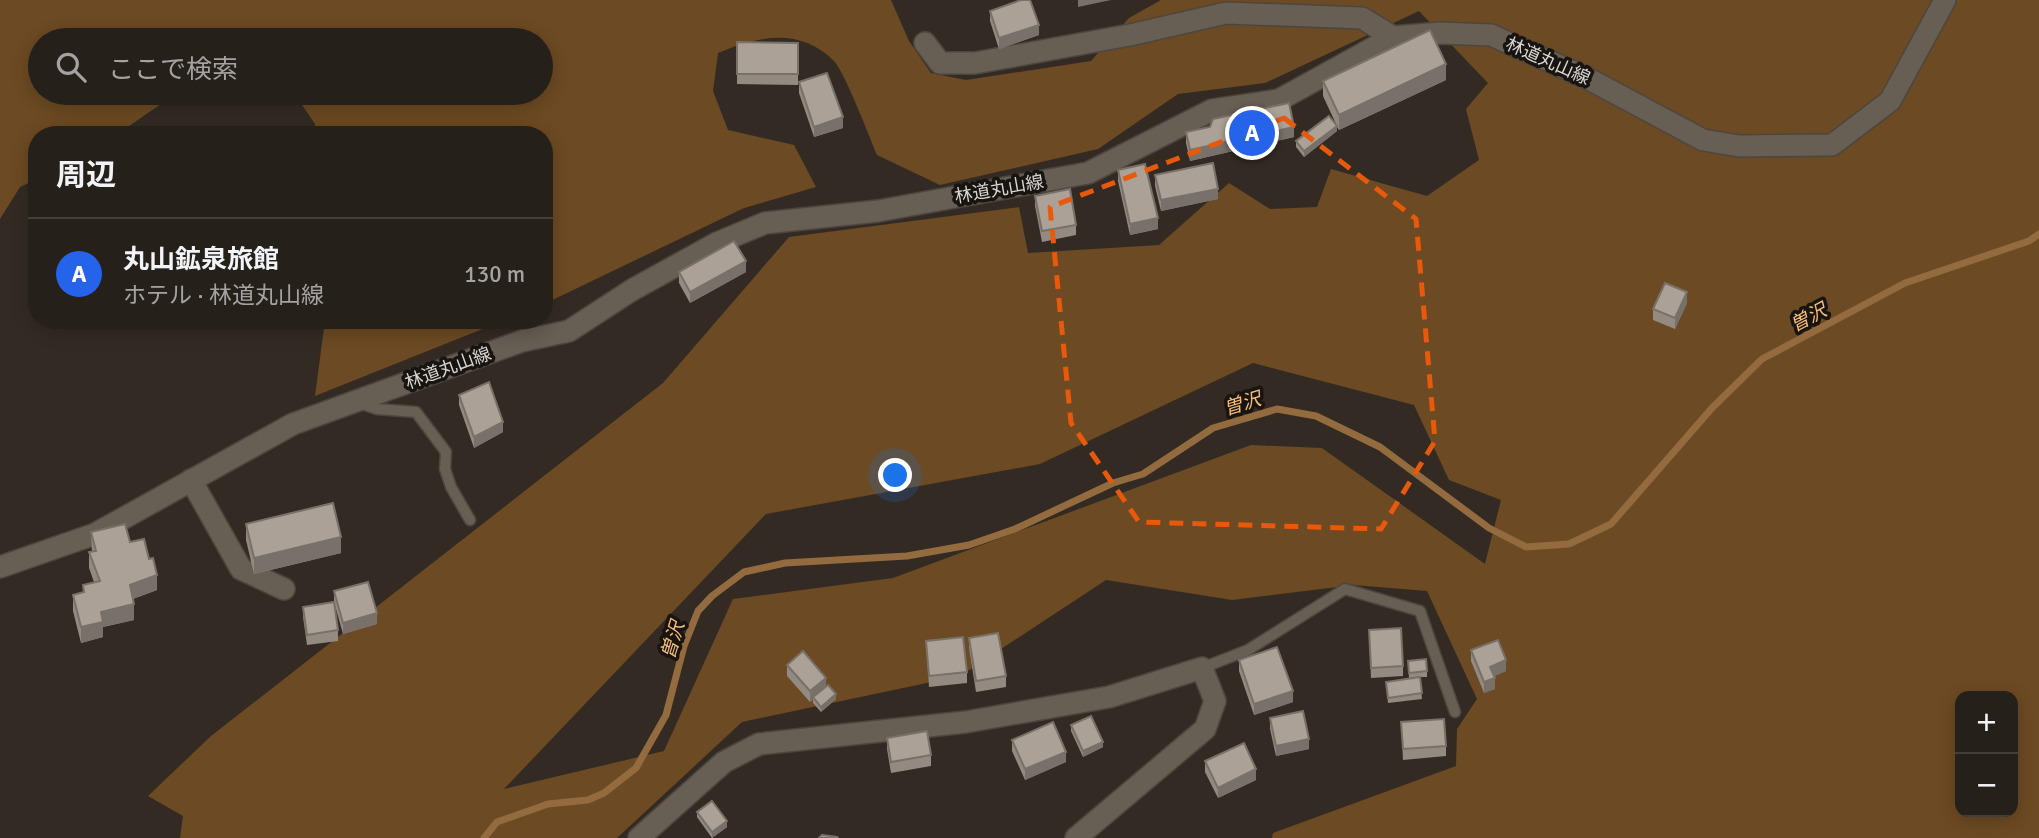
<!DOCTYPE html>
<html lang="ja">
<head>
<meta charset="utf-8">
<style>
  :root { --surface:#26201a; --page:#322d27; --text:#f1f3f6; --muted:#a4a3a2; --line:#423e39; --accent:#2563eb }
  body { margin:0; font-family:Signika,"Noto Sans JP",sans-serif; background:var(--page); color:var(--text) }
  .controls { position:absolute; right:21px; bottom:21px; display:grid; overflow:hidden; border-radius:14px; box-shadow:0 4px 18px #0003 }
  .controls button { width:63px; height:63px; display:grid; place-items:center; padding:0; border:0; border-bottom:2px solid var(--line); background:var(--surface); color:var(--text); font:35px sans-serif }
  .you { position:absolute; left:896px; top:476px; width:24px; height:24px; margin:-18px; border:5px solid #fff; border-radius:50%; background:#1a73e8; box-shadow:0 0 0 10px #1a73e833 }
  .badge { display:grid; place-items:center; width:46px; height:46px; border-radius:50%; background:var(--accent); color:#fff; font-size:23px; font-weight:700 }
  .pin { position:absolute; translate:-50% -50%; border:4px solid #fff; box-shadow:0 2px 7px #0006 }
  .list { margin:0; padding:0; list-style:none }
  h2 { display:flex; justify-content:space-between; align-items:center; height:91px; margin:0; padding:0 28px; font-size:30px }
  h2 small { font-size:23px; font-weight:400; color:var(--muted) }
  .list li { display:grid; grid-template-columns:46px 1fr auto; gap:21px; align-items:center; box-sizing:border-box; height:112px; padding:0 28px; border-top:2px solid var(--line) }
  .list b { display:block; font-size:26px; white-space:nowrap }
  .list p { margin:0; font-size:23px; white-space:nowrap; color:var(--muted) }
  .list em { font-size:23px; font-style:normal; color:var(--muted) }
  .icon { flex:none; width:38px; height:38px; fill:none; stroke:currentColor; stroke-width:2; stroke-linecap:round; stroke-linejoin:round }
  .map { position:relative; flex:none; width:2039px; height:838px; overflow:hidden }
  .search { position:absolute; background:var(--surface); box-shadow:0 4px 18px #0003; left:28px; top:28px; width:525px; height:77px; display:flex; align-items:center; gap:18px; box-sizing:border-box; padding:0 24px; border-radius:38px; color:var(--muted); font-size:26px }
  .panel { position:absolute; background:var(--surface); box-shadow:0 4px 18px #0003; left:28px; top:126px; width:525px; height:203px; border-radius:28px }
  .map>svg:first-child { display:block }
  .green { fill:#6c4a23; fill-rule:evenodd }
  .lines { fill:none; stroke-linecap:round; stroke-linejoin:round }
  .stream { stroke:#936b3f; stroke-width:7 }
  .service-casing { stroke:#4d463f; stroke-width:13 }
  .minor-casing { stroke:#4d463f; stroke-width:24 }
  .service { stroke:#675e54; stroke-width:10 }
  .minor { stroke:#675e54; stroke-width:21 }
  .wall { fill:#938a82 }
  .shaded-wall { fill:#78716a }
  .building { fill:#aba197; stroke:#78716a; stroke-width:2 }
  .marked { fill:none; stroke:#e8590c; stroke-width:5; stroke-dasharray:14 9; stroke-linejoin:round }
  .labels { text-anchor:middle; stroke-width:7; stroke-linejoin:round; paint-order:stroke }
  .street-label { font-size:18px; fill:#dbd6d0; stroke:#181411 }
  .water-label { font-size:19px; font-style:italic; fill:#f9bc7a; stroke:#181411 }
</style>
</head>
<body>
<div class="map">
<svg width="2039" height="838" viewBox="0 0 2039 838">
  <rect width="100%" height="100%" fill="#332b23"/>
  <g class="green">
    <path d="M0,0H891L909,41L931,73L966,80L1091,61L1129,18L1161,0H2039V838H1272L1273,833L1456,766L1457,729L1477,699L1427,591L1354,585L1232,600L1106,580L960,676L742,722L617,838H180L183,816L148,796L211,736L663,383L789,237L1019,207L1028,253L1159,245L1229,183L1270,209L1317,207L1331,169L1427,196L1479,160L1466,109L1488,83L1419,11L1265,83L1178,94L1098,149L940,185L877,155C869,136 845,73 834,61C800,27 758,36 718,53L713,91L728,130L794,145L816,187L744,208L544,304V135H316L315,124L294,93H541V40H40V93H177L116,135H37V179L20,187L0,219ZM1253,363L1414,405L1449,480L1501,500L1485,564L1322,448L1251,445L893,578L733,599L664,751L504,789L766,514L1040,464ZM1960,696H2013V812H1960Z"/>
    <path d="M325,320H505L315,396Z"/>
  </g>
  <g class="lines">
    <path class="stream" d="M484,838L497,822L548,804L588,800L604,793L636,768L666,715L684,646L698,611L712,596L744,572L785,563L907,556L969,545L1015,529L1113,483L1143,474L1213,428L1277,409L1316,416L1380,447L1489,528L1526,547L1569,544L1611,524L1712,408L1762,359L1905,283L2029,241L2039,234"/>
    <defs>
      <g id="service">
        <path d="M359,403L377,409L416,412L446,452L445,469L451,487L470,520"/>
        <path d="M1202,668L1248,650L1345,589L1420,611L1455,712"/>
      </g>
      <g id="minor">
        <path d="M925,43L940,63H975L1130,35L1226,13L1362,18L1393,37"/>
        <path d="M191,480L241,569L284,589"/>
        <path d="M0,567L95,534L293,424L522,341L569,331L632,290L717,243L765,223L878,211L1088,173L1212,110L1279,100L1393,37L1440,33L1491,35L1587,78L1703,140L1739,146L1832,145L1890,101L1945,0"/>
        <path d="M639,838L724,762L759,744L966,722L1109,697L1202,668L1215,701L1205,729L1076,838"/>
      </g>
    </defs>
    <use href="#service" class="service-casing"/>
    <use href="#minor" class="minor-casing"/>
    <use href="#service" class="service"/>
    <use href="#minor" class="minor"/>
  </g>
  <g class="wall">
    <path d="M990,11L1039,35L999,49L990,21Z"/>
    <path d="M737,42L798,43V85L737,84Z"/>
    <path d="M1446,80L1339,130L1337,127V131L1304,157L1296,147V141L1336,124L1323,96V81Z"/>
    <path d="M799,82L843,128L814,137L799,93Z"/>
    <path d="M1186,132L1294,137L1190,161L1186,143Z"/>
    <path d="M1118,170L1158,229L1130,235L1118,181Z"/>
    <path d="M1155,175L1218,199L1161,211L1155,186Z"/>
    <path d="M1035,196L1076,225V235L1042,242L1035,206Z"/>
    <path d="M679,272H746L690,303L679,283Z"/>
    <path d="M1687,303L1675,329L1653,320V309Z"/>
    <path d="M459,395L503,432L474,448L459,405Z"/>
    <path d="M246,524L341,553L254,574L246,540Z"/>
    <path d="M91,532L130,542L157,590L133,599L134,620L103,627V637L81,643L73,611V595L83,593V585L94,582L89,568V552H92Z"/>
    <path d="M334,591L377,624L343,634L334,602Z"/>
    <path d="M303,607L338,630V641L307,645L303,617Z"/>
    <path d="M1369,630L1403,666V676L1371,678Z"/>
    <path d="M969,638L1006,676V687L976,692L969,648Z"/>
    <path d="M926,641L967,672V683L929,687Z"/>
    <path d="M1471,650L1506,671L1494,676L1495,689L1484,693L1471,661Z"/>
    <path d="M1239,660L1293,702L1254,715L1239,671Z"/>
    <path d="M1408,661L1427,671V677H1420L1422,699L1388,703L1386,682L1409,678Z"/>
    <path d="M787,665L826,687L836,699L821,712L813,703V699L810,702L787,676Z"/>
    <path d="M1270,718L1309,749L1276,756L1270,729Z"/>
    <path d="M1401,722L1446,746V756L1403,760Z"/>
    <path d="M1071,725L1103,747L1083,757L1071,731Z"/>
    <path d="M887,738L931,755V766L891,773L887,749Z"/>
    <path d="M1012,740L1066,762L1025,780L1012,751Z"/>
    <path d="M1205,761L1256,780L1218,798L1205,772Z"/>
    <path d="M697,812L727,827L712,838L697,817Z"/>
  </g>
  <g class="shaded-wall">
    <path d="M1078,0H1111L1078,7Z"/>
    <path d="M1039,25V35L999,49V38Z"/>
    <path d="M1446,64V80L1339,130V115Z"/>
    <path d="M843,117V128L814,137V127Z"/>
    <path d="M1337,126V131L1304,157V151Z"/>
    <path d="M1294,127V137L1190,161V150Z"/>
    <path d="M1218,189V199L1161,211V200Z"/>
    <path d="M1158,218V229L1130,235V224Z"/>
    <path d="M746,261V272L690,303V292Z"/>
    <path d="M1687,292V303L1675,329V318Z"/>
    <path d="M503,422V432L474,448V437Z"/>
    <path d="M341,537V553L254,574V558Z"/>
    <path d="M157,575V590L130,600V585Z"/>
    <path d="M134,604V620L103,627V637L81,643V627L101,612Z"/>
    <path d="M377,613V624L343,634V623Z"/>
    <path d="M1506,660V671L1490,678V667Z"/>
    <path d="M826,678V688L810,702V691Z"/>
    <path d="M1495,678V689L1484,693V682Z"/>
    <path d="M1293,691V702L1254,715V704Z"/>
    <path d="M836,694V699L821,712V707Z"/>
    <path d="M1309,739V749L1276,756V746Z"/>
    <path d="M1103,742V747L1083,757V751Z"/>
    <path d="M1066,752V762L1025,780V769Z"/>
    <path d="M1256,769V780L1218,798V788Z"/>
    <path d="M727,821V827L712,838V832Z"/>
  </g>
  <g class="building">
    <path d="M1021,0H1030L1039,25L999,38L990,11Z"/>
    <path d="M1430,30L1446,64L1339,115L1323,81Z"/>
    <path d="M737,42L798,43V74H737Z"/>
    <path d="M827,73L843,117L814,127L799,82Z"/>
    <path d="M1289,103L1294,127L1190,150L1186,132L1210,127L1213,119Z"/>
    <path d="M1329,116L1337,126L1304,151L1296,141Z"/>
    <path d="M1213,163L1218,189L1161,200L1155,175Z"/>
    <path d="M1145,164L1158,218L1130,224L1118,170Z"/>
    <path d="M1070,189L1076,225L1042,231L1035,196Z"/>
    <path d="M734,241L746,261L690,292L679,272Z"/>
    <path d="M1665,283L1687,292L1675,318L1653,309Z"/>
    <path d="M489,382L503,422L474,437L459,395Z"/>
    <path d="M333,503L341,537L254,558L246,524Z"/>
    <path d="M125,524L130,542L144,539L149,559L153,558L157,575L130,585L134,604L101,612L103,622L81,627L73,595L84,592L83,585L100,581L89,552L96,551L91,532Z"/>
    <path d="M368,582L377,613L343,623L334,591Z"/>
    <path d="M334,602L338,630L307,635L303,607Z"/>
    <path d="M1401,628L1403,666L1371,668L1369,630Z"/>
    <path d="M998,633L1006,676L976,681L969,638Z"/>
    <path d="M963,637L967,672L929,676L926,641Z"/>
    <path d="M1498,640L1506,660L1490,667L1495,678L1484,682L1471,650Z"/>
    <path d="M1277,647L1293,691L1254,704L1239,660Z"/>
    <path d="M803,651L826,678L810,691L787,665Z"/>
    <path d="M1426,659L1427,671L1409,673L1408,661Z"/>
    <path d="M1420,677L1422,693L1388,698L1386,682Z"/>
    <path d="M828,685L836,694L821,707L813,697Z"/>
    <path d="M1303,711L1309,739L1276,746L1270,718Z"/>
    <path d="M1091,716L1103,742L1083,751L1071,725Z"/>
    <path d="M1444,719L1446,746L1403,749L1401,722Z"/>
    <path d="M1053,722L1066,752L1025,769L1012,740Z"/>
    <path d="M927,731L931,755L891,762L887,738Z"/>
    <path d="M1244,743L1256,769L1218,788L1205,761Z"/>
    <path d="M712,801L727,821L712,832L697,812Z"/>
    <path d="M822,835L837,837L838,838H819Z"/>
  </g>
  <path class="marked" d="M1284,118L1416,219L1435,441L1381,529L1139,522L1071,423L1050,207Z"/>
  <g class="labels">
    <g class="street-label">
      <text transform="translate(1548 61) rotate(24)" y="6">林道丸山線</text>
      <text transform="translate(999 189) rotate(-10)" y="6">林道丸山線</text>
      <text transform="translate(448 368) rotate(-20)" y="6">林道丸山線</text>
    </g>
    <g class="water-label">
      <text transform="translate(1808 317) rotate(-28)" y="7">曽沢</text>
      <text transform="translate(1242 403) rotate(-17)" y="7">曽沢</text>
      <text transform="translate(672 640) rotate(-73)" y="7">曽沢</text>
    </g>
  </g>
</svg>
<div class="controls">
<button>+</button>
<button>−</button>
</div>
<div class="you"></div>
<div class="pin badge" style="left:1252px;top:133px">A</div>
<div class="search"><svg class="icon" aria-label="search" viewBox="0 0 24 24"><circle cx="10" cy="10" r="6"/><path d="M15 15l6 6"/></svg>ここで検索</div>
<section class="panel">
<h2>周辺<small></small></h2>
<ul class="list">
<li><span class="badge">A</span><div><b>丸山鉱泉旅館</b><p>ホテル · 林道丸山線</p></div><em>130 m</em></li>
</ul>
</section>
</div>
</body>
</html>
